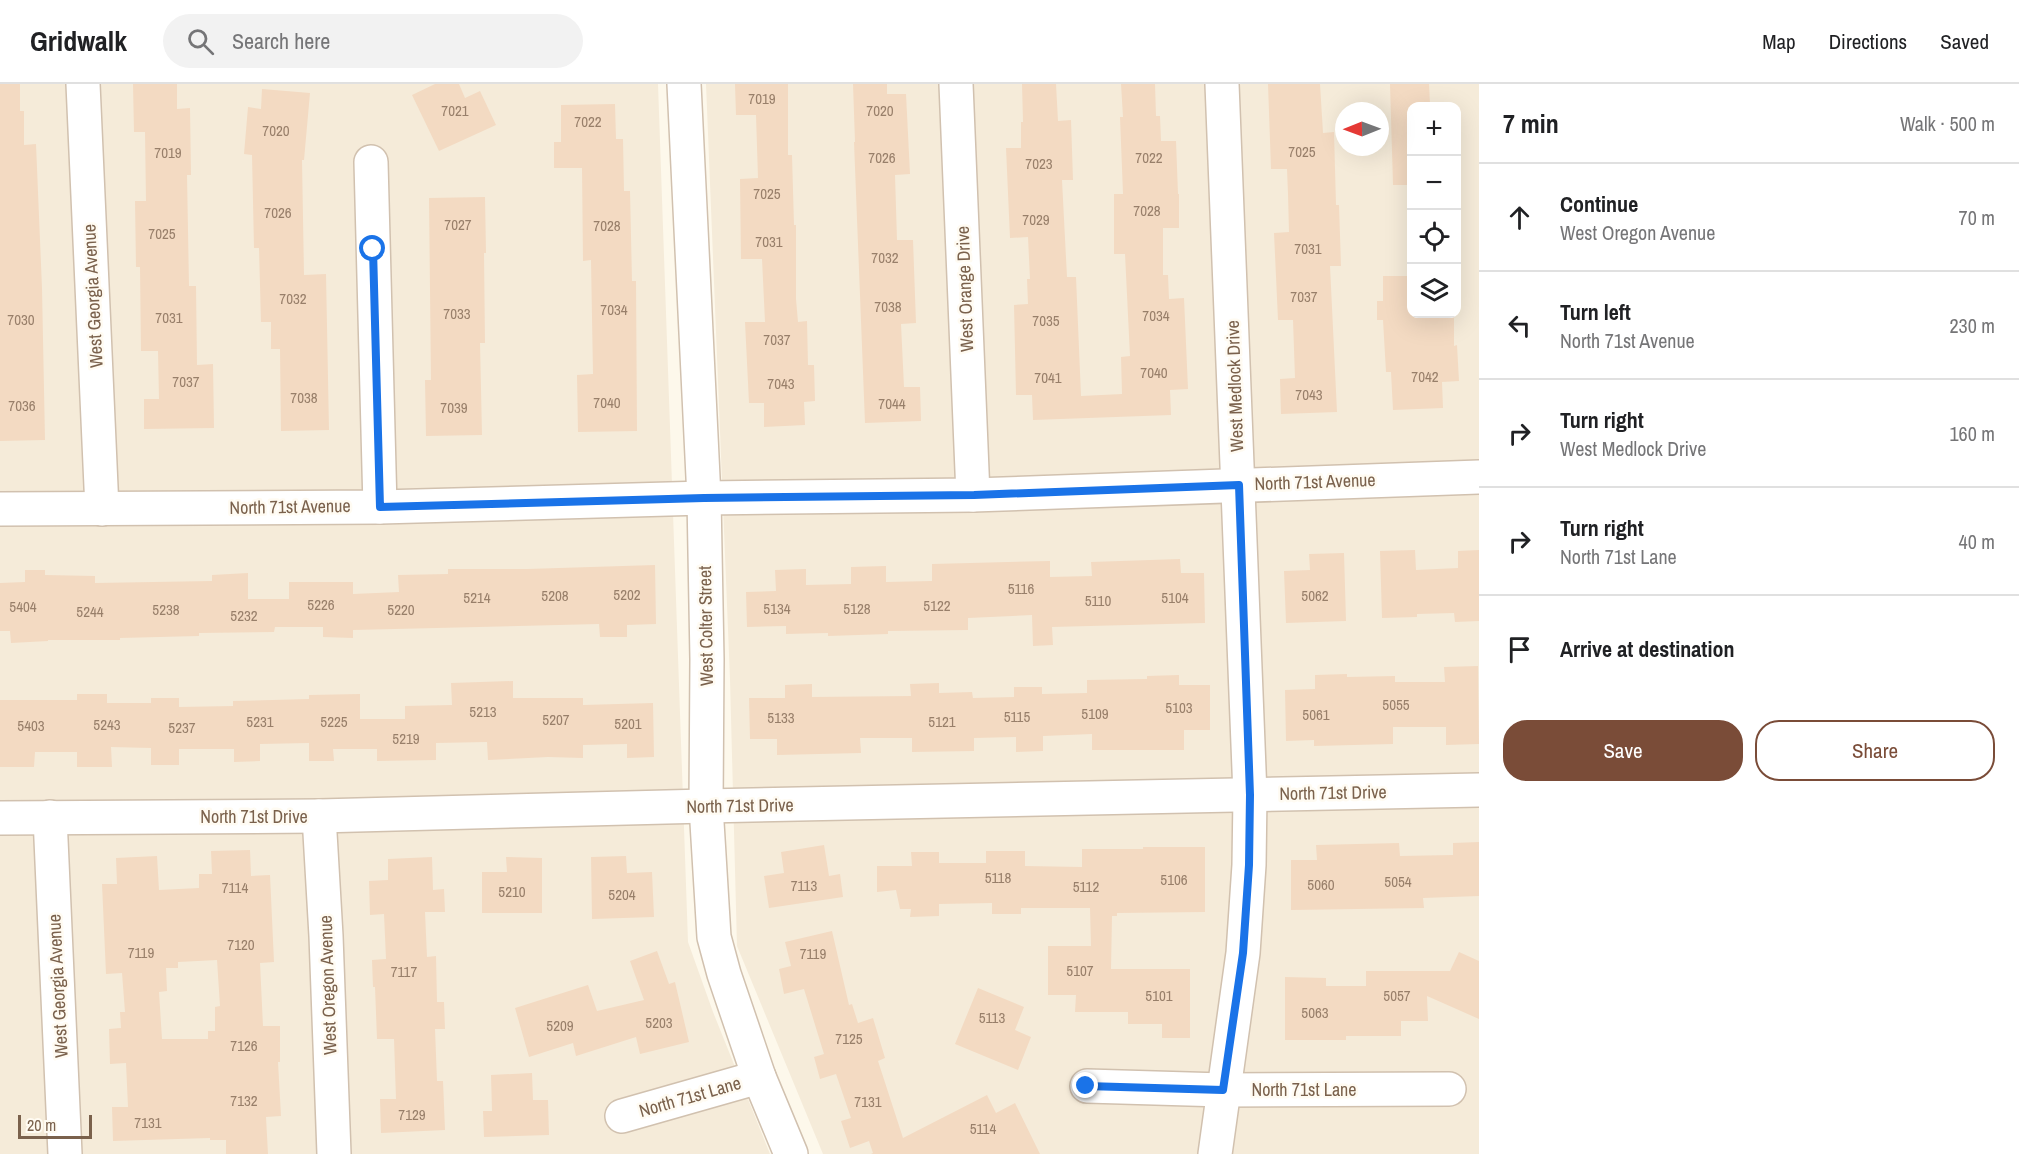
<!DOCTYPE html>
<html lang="en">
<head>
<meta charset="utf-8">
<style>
  :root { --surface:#fff; --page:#f2f2f2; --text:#202124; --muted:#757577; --line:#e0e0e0; --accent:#7a4c38 }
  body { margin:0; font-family:"Archivo Narrow",sans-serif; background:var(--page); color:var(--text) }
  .controls { position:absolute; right:18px; top:18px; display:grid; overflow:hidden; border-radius:12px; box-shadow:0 6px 24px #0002 }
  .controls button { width:54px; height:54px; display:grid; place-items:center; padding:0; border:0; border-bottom:2px solid var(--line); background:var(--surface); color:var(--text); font:30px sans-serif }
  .compass { position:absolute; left:1335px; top:18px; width:54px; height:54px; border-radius:50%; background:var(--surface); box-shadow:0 6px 24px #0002; rotate:269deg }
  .scale { position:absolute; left:18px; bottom:15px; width:74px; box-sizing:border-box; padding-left:6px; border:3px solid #7a614c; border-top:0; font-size:16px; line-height:21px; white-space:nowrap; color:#7a614c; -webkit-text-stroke:4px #fffbf2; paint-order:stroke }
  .stop { position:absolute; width:18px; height:18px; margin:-14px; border:4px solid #1a73e8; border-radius:50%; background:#fff }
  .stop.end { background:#1a73e8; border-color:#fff; box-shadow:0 2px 6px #0008 }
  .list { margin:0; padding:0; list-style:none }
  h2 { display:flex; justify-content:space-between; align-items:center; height:78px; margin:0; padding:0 24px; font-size:26px }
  h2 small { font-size:20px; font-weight:400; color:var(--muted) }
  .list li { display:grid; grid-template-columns:39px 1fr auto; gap:18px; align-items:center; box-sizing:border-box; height:108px; padding:0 24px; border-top:2px solid var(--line) }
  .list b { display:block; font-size:22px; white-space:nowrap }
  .list p { margin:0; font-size:20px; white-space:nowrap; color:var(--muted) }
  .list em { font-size:20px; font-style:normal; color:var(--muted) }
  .actions { display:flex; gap:12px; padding:18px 24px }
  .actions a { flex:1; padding:14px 0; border:2px solid var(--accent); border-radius:24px; text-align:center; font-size:21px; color:var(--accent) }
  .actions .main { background:var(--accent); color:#fff }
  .icon { flex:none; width:33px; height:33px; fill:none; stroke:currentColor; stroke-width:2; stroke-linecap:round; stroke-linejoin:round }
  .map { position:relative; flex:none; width:1479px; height:1070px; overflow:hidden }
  header { display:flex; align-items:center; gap:36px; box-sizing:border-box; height:84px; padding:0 30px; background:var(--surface); border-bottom:2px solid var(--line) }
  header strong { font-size:28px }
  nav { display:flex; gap:33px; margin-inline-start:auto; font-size:21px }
  .search { width:420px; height:54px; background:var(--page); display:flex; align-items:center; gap:15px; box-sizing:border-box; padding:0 21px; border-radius:33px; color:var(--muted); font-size:22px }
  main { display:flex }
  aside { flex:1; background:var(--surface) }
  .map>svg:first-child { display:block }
  .residential { fill:#f5ebd9; fill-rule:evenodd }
  .building { fill:#f3dac2; fill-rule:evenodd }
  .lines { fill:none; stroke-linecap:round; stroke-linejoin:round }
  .minor-casing { stroke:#d1c1af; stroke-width:36 }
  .minor { stroke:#fff; stroke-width:33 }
  .route { stroke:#1a73e8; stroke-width:8 }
  .labels { text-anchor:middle; stroke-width:5; stroke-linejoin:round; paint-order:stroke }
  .number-label { font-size:15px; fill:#987f6a }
  .street-label { font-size:18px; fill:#7a614c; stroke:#fffbf2 }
</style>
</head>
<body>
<header>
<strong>Gridwalk</strong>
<div class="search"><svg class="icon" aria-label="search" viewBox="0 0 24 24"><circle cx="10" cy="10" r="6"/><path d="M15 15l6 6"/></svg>Search here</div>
<nav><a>Map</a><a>Directions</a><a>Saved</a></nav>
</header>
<main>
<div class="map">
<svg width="1479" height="1070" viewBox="0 0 1479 1070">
  <rect width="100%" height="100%" fill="#fdf8eb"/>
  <g class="residential">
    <path d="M0,0H658L688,858L713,928L770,1070H0Z"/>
    <path d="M706,0H1479V1070H823L737,862L730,595ZM1412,22H1456V230H1412ZM1344,27H1380V63H1344Z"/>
  </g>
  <g class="building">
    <path d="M0,0H20V27H24V61L36,60L42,204L45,356L0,357Z"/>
    <path d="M133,0H177V25L190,24L191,91H187L189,202H196L197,281L213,280L214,344L144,345V315H159L158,267H141L140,183H136L135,117H146L145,48H134Z"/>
    <path d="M435,0H459L465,14L480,7L496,41L439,67L412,11Z"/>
    <path d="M735,0H788V71H792L794,141H796V215L798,238L807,237L808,281H814L815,317L804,318L805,341L764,343V319H749L745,238H765L762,175H741L740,95L758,94L756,31H736Z"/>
    <path d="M853,0H887V10H906L910,90L895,91L897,156H913L916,239L901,240L904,303H920L921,337L865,339L854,58H855Z"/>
    <path d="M1022,0H1056L1058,37L1071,36L1073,96H1062L1067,193H1076L1081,312L1122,310L1121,273L1130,272L1125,170H1114V110H1123L1120,33H1123L1121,0H1155L1156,32H1160L1161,57H1176L1178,110H1179V144H1163V191H1168L1169,215L1184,214L1188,305L1170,306L1171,331L1033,336L1032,311H1016L1014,221L1028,220L1027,195H1030L1028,153L1010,154L1006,64H1021V38H1023Z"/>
    <path d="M1268,0H1320L1323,49L1334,48L1336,121H1339L1341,182H1330L1337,328L1281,330L1280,295L1295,294L1293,236H1278L1274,149L1289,148L1288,110L1287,85H1271Z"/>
    <path d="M1390,0H1429L1430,20H1412V101H1393Z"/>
    <path d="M262,5L310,9L304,76H302L304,191L326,190L329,346L281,347L280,265H271V238H261L259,164H254L252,71L244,70L248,23L261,25Z"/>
    <path d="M615,20L616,55H623L624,107H630L632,197H636L637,347L578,348L577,291L593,290L591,176L583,177L582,84H554V58H561V21Z"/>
    <path d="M485,113L486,169H484L485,259H480L482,351L426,352L425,296H431L429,114Z"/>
    <path d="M1383,192H1412V230H1454V262L1457,261L1459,297L1442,298L1443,324L1393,326L1391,288H1386L1383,236H1377V217H1383Z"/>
    <path d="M1415,466L1416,486L1458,484V467L1479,466V537L1455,538L1454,529L1417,530V533L1382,534L1380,467Z"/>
    <path d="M1344,469L1346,537L1286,539L1284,487L1310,486L1309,470Z"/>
    <path d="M1180,475L1181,489H1204L1205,539L1052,543L1053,561L1033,562L1032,531L968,534V546L888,547V550L828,552V549L786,550V542L747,543L746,508L776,507L775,486L806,485V501L851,500V483L886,482V498L932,497V480L1050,477V493L1092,492L1091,478Z"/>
    <path d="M655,481L656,540L627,541V553H600L599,540L353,546V554L323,553V543H275L274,548L199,549V552L120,554V556H48V557L11,559L10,547H0V499L25,498V486H45V491L95,492V499L212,497V491L248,489V515H289V498H353V510L399,508L398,491L448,490V485H527Z"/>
    <path d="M1478,582L1479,660L1446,661V643H1393V660L1314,662V656L1286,657L1285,606L1315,605V591L1347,590V593L1395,592V598H1445L1444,583Z"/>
    <path d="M1179,591V601H1210V646H1184V666H1092V650L1043,652V667L1016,668V653L974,654V667L912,668V654H860L861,669L777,671V655H750L749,614H785V601L812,600V613L911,612L910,600L939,599V609L972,608L973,614L1014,613V603H1042V610L1087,609V596L1147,595V592Z"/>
    <path d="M513,597V614H583V621L653,619L654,673L627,674V660L583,661V674L548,673L488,676L487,658L436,659V676L377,677V665H333L334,677H309V659L260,660V677L234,678V665H179V681H151V664L111,663L112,683H77V668H35L34,683H0V616H77V610H107V619H151V614H179V623L233,622V617L309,615V611L360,610V635H405V622L452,621L451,599Z"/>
    <path d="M1479,758V812L1423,814L1424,824L1291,826V776H1317L1316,761L1399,759L1400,772L1453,771V759Z"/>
    <path d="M824,761L829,792L840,790L843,813L769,824L764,792L784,789L781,768Z"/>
    <path d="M1143,763H1205V828L1117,829V832H1112L1111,885H1190V954H1162V940H1128V928H1075L1076,911H1048V862H1091L1090,824H1021V830H992V819L939,820V832L910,833L911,825H900L896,806L877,808V782H912L911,768H939V779H986V767H1025V782L1082,783V765H1143Z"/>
    <path d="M250,766L251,792L270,791L274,878L260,879L263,942H280V978H278L281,1032L266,1033L268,1070H226V1056H210V1054L113,1057L112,1023H128L126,979L110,980L109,945L121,944L120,928H125L122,889L106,890L102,800H117L116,774L157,772L159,806L199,804V790H212L211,767ZM217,876L220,922L215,923V947H208V955H162L159,908L167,907L166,884H178V878Z"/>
    <path d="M626,772L627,789L652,788L654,833L592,835L591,773Z"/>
    <path d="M432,773L433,806L444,805L445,828H425L427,873L436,872L437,918H444L445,945H435L437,997H443L445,1046L381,1049L380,1015H396L394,955H377L375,903H373L372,876L386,875L384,830L370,831L369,797L388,796V775Z"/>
    <path d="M506,773L542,774V829H482V788H507Z"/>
    <path d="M832,847L849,921L852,920L858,939L873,934L885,974L878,977L903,1054L987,1011L996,1029L1015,1019L1040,1070H871L873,1069L869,1057L850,1064L841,1037L851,1034L836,990L820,995L814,973L824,970L804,905L784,910L779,885L791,882L785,858Z"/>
    <path d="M657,867L669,900L675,898L689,958L640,970L636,953L576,972L573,959L529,973L515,924L588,901L597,927L644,916L630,877Z"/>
    <path d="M1459,868L1479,877V935L1427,912L1428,937H1401V952H1346V956H1285V893L1326,894V902H1366V887H1450Z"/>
    <path d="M978,904L1024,923L1015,946L1031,953L1018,986L955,960Z"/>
    <path d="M532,989L533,1016H548L549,1051L484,1053L483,1027H492L491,991Z"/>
  </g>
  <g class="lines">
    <defs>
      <g id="minor">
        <path d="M83,0L102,425"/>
        <path d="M684,0L704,414L707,575L706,722L714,853L724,890L759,993L791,1070"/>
        <path d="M956,0L973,411"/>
        <path d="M371,78L380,423"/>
        <path d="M0,425L380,423L704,414L973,411L1479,393"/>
        <path d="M319,732L326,852L334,1070"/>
        <path d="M50,733L65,1070"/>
        <path d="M0,734L319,732L706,722L1479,706"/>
        <path d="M1087,1002L1223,1006L1449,1005"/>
        <path d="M622,1032L759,993"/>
        <path d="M1215,1070L1243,869L1249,781L1250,711L1222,0"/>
      </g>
    </defs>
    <use href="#minor" class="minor-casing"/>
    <use href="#minor" class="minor"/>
  </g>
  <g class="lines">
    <path class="route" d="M373,165L380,423L704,414L974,411L1239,401L1250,711L1249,781L1243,869L1223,1006L1086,1002"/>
  </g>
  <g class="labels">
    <g class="number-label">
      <text x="762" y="20">7019</text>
      <text x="455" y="32">7021</text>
      <text x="880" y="32">7020</text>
      <text x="588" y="43">7022</text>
      <text x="276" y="52">7020</text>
      <text x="1302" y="73">7025</text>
      <text x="168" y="74">7019</text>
      <text x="882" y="79">7026</text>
      <text x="1149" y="79">7022</text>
      <text x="1039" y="85">7023</text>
      <text x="767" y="115">7025</text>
      <text x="1147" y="132">7028</text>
      <text x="278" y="134">7026</text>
      <text x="1036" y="141">7029</text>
      <text x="458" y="146">7027</text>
      <text x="607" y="147">7028</text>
      <text x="162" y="155">7025</text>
      <text x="769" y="163">7031</text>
      <text x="1308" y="170">7031</text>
      <text x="885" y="179">7032</text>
      <text x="1304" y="218">7037</text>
      <text x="293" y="220">7032</text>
      <text x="888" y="228">7038</text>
      <text x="614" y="231">7034</text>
      <text x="457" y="235">7033</text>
      <text x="1156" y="237">7034</text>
      <text x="169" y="239">7031</text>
      <text x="21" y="241">7030</text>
      <text x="1046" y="242">7035</text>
      <text x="777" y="261">7037</text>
      <text x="1154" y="294">7040</text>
      <text x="1425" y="298">7042</text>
      <text x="1048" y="299">7041</text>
      <text x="186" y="303">7037</text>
      <text x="781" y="305">7043</text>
      <text x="1309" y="316">7043</text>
      <text x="304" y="319">7038</text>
      <text x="607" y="324">7040</text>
      <text x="892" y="325">7044</text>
      <text x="22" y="327">7036</text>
      <text x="454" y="329">7039</text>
      <text x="1021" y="510">5116</text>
      <text x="627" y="516">5202</text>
      <text x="555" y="517">5208</text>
      <text x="1315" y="517">5062</text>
      <text x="477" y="519">5214</text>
      <text x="1175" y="519">5104</text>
      <text x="1098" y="522">5110</text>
      <text x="321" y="526">5226</text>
      <text x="937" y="527">5122</text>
      <text x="23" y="528">5404</text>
      <text x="777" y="530">5134</text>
      <text x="857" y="530">5128</text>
      <text x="166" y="531">5238</text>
      <text x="401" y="531">5220</text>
      <text x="90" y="533">5244</text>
      <text x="244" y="537">5232</text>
      <text x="1396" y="626">5055</text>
      <text x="1179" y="629">5103</text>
      <text x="483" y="633">5213</text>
      <text x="1095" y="635">5109</text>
      <text x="1316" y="636">5061</text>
      <text x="1017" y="638">5115</text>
      <text x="781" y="639">5133</text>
      <text x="556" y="641">5207</text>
      <text x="260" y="643">5231</text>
      <text x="334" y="643">5225</text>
      <text x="942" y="643">5121</text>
      <text x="628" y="645">5201</text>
      <text x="107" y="646">5243</text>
      <text x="31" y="647">5403</text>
      <text x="182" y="649">5237</text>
      <text x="406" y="660">5219</text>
      <text x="998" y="799">5118</text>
      <text x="1174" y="801">5106</text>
      <text x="1398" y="803">5054</text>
      <text x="1321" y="806">5060</text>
      <text x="804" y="807">7113</text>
      <text x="1086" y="808">5112</text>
      <text x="235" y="809">7114</text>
      <text x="512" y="813">5210</text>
      <text x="622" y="816">5204</text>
      <text x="241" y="866">7120</text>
      <text x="141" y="874">7119</text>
      <text x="813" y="875">7119</text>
      <text x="1080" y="892">5107</text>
      <text x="404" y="893">7117</text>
      <text x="1159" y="917">5101</text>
      <text x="1397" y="917">5057</text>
      <text x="1315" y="934">5063</text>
      <text x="992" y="939">5113</text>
      <text x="659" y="944">5203</text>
      <text x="560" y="947">5209</text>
      <text x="849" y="960">7125</text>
      <text x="244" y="967">7126</text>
      <text x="244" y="1022">7132</text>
      <text x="868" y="1023">7131</text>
      <text x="412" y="1036">7129</text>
      <text x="148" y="1044">7131</text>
      <text x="983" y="1050">5114</text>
    </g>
    <g class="street-label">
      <text transform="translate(965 205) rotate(-92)" y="6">West Orange Drive</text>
      <text transform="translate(93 212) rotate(-93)" y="6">West Georgia Avenue</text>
      <text transform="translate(1235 302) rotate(-92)" y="6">West Medlock Drive</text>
      <text transform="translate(1315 398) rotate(-2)" y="6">North 71st Avenue</text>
      <text transform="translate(290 423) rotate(-1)" y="6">North 71st Avenue</text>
      <text transform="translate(706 542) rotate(-91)" y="6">West Colter Street</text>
      <text transform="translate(1333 709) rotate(-1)" y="6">North 71st Drive</text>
      <text transform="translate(740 722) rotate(-1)" y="6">North 71st Drive</text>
      <text x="254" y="739">North 71st Drive</text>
      <text transform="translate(328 901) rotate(-92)" y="6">West Oregon Avenue</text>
      <text transform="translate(58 902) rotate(-93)" y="6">West Georgia Avenue</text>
      <text x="1304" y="1012">North 71st Lane</text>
      <text transform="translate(690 1013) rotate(-16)" y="6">North 71st Lane</text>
    </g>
  </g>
</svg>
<div class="controls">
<button>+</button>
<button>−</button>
<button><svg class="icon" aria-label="locate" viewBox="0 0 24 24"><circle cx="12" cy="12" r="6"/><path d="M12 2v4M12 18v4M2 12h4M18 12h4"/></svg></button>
<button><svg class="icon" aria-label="layers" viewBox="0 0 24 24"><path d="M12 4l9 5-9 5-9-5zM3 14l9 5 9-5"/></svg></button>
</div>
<svg class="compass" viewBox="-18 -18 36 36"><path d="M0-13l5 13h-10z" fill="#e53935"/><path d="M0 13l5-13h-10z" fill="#757577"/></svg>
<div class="scale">20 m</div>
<div class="stop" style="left:373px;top:165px"></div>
<div class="stop end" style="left:1086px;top:1002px"></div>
</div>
<aside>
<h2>7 min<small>Walk · 500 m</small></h2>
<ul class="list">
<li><svg class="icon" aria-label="ahead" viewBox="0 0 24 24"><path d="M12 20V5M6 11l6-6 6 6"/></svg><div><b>Continue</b><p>West Oregon Avenue</p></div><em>70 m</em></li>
<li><svg class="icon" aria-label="left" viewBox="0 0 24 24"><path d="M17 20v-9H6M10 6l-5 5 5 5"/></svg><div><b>Turn left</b><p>North 71st Avenue</p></div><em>230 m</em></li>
<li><svg class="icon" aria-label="right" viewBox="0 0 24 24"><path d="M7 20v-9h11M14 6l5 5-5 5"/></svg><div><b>Turn right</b><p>West Medlock Drive</p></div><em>160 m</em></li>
<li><svg class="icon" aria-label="right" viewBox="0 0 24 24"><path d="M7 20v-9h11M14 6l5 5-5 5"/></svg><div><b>Turn right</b><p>North 71st Lane</p></div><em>40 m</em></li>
<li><svg class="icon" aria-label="arrive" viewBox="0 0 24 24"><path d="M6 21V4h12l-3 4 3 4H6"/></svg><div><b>Arrive at destination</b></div></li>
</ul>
<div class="actions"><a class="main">Save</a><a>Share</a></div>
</aside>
</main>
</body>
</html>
